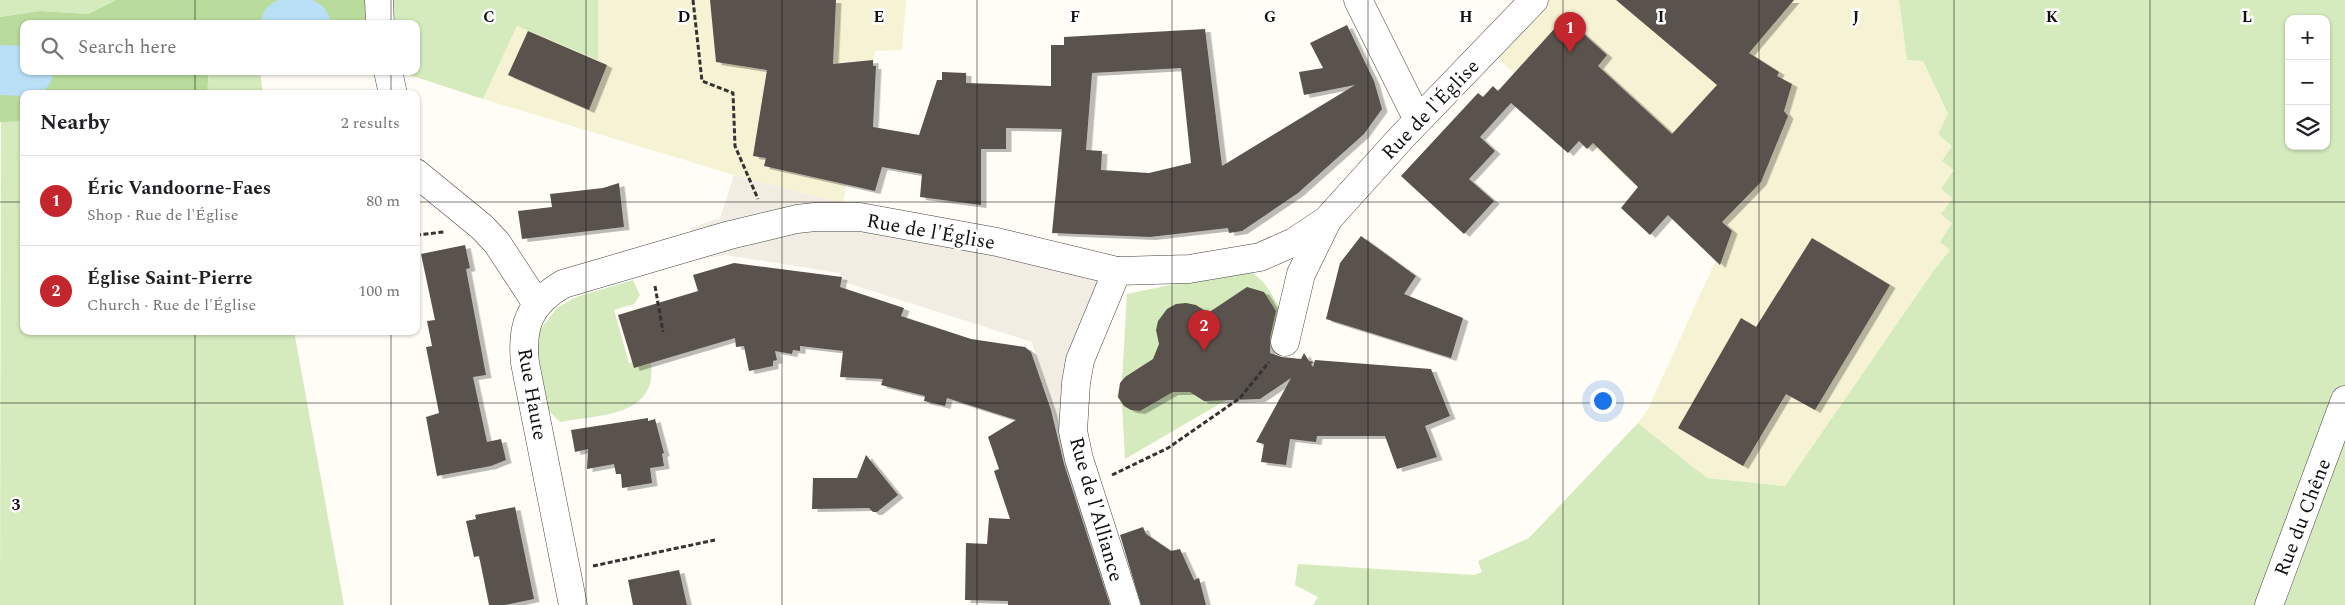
<!DOCTYPE html>
<html lang="en">
<head>
<meta charset="utf-8">
<style>
  :root { --surface:#fff; --page:#f6f6f6; --text:#202124; --muted:#757577; --line:#e0e0e0; --accent:#c4262e }
  body { margin:0; font-family:Spectral,serif; background:var(--page); color:var(--text) }
  .controls { position:absolute; right:15px; top:15px; display:grid; overflow:hidden; border-radius:10px; box-shadow:0 1px 4px #0004 }
  .controls button { width:45px; height:45px; display:grid; place-items:center; padding:0; border:0; border-bottom:1px solid var(--line); background:var(--surface); color:var(--text); font:25px sans-serif }
  .you { position:absolute; left:1602px; top:400px; width:18px; height:18px; margin:-12px; border:4px solid #fff; border-radius:50%; background:#1a73e8; box-shadow:0 0 0 8px #1a73e833 }
  .badge { display:grid; place-items:center; width:32px; height:32px; border-radius:50%; background:var(--accent); color:#fff; font-size:16px; font-weight:700 }
  .pin { position:absolute; translate:-50% -41px; filter:drop-shadow(0 1px 2px #0008) }
  .pin::after { content:''; position:absolute; top:26px; width:18px; height:15px; background:inherit; clip-path:polygon(0 0,100% 0,50% 100%) }
  .list { margin:0; padding:0; list-style:none }
  h2 { display:flex; justify-content:space-between; align-items:center; height:65px; margin:0; padding:0 20px; font-size:21px }
  h2 small { font-size:16px; font-weight:400; color:var(--muted) }
  .list li { display:grid; grid-template-columns:32px 1fr auto; gap:15px; align-items:center; box-sizing:border-box; height:90px; padding:0 20px; border-top:1px solid var(--line) }
  .list b { display:block; font-size:19px; white-space:nowrap }
  .list p { margin:0; font-size:16px; white-space:nowrap; color:var(--muted) }
  .list em { font-size:16px; font-style:normal; color:var(--muted) }
  .icon { flex:none; width:28px; height:28px; fill:none; stroke:currentColor; stroke-width:2; stroke-linecap:round; stroke-linejoin:round }
  .map { position:relative; flex:none; width:2345px; height:605px; overflow:hidden }
  .search { position:absolute; background:var(--surface); box-shadow:0 1px 4px #0004; left:20px; top:20px; width:400px; height:55px; display:flex; align-items:center; gap:12px; box-sizing:border-box; padding:0 18px; border-radius:10px; color:var(--muted); font-size:19px }
  .panel { position:absolute; background:var(--surface); box-shadow:0 1px 4px #0004; left:20px; top:90px; width:400px; height:245px; border-radius:10px }
  .map>svg:first-child { display:block }
  .farmland { fill:#f6f3d4 }
  .green { fill:#d5ebbd; fill-rule:evenodd }
  .forest { fill:#b9dc9c }
  .plaza { fill:#f1ede2 }
  .lines { fill:none; stroke-linecap:round; stroke-linejoin:round }
  .river { stroke:#b9e0f7; stroke-width:50 }
  .building { fill:#5a524d; fill-rule:evenodd; filter:url(#shadow) }
  .minor-casing { stroke:#444; stroke-width:29 }
  .path { stroke:#333; stroke-width:3; stroke-dasharray:5 2.5; stroke-linecap:butt }
  .minor { stroke:#fff; stroke-width:28 }
  .grid { fill:none; stroke:#111; stroke-width:1; stroke-opacity:0.55 }
  .labels { text-anchor:middle; stroke-width:5; stroke-linejoin:round; paint-order:stroke }
  .street-label { font-size:20px; fill:#111; stroke:#fff }
  .grid-label { font-size:16px; text-anchor:middle; font-weight:bold; fill:#111; stroke:#fff; stroke-width:5; stroke-linejoin:round; paint-order:stroke }
</style>
</head>
<body>
<div class="map">
<svg width="2345" height="605" viewBox="0 0 2345 605">
  <defs>
    <filter id="shadow"><feDropShadow dx="5.5" dy="3" stdDeviation="0" flood-color="#0004"/></filter>
  </defs>
  <rect width="100%" height="100%" fill="#fffdf5"/>
  <g class="farmland">
    <path d="M598,0H906L902,50L875,51L869,106L860,104L843,203L734,175L483,99L517,26L598,60Z"/>
    <path d="M1534,0H1899L1907,60L1923,61L1948,115L1938,134L1953,146V198L1950,250L1934,270L1785,486L1707,478L1638,423L1648,409L1716,260L1488,49Z"/>
  </g>
  <g class="green">
    <path d="M0,0H116L88,14L40,11L0,17Z"/>
    <path d="M379,0H598V60L517,26L483,99L397,71H416V24H380Z"/>
    <path d="M1899,0H2345V605H1313L1318,597L1295,585L1298,564L1474,575L1482,572L1478,561L1529,538L1638,423L1707,478L1785,486L1934,270L1950,250L1940,242L1952,223L1941,214L1953,198L1941,189L1954,170L1942,161L1952,146L1938,134L1948,114L1923,61L1907,60ZM2289,19H2326V146H2289Z"/>
    <path d="M210,71H260L263,94H206Z"/>
    <path d="M1,121H24V331H294L344,605H0Z"/>
    <path d="M1251,271L1265,284L1285,316L1276,341L1240,392L1125,459L1122,405L1117,396L1122,380L1127,294L1228,273Z"/>
    <path d="M633,280L640,295L634,304L614,310L629,363L650,357C662,417 602,414 560,422L545,407L535,336L557,308L576,297Z"/>
  </g>
  <path class="forest" d="M116,0H379L380,24H24V71H209L207,93L24,94V121L0,122V17L40,11L88,14Z"/>
  <path class="plaza" d="M734,175L843,203L860,217L1117,271L1062,438L1032,342L844,282L840,273L725,255L698,260L690,228L720,218Z"/>
  <g class="lines">
    <g class="river">
      <path d="M286,24H305"/>
      <path d="M0,70L28,71"/>
    </g>
  </g>
  <g class="building">
    <path d="M710,0H836L833,64L873,60V66H876L873,127L919,135L937,80H942V72L966,73V83L1051,86V45H1064V37L1205,29L1222,166L1355,85L1304,95L1299,72L1323,68L1310,43L1347,25L1374,81L1382,109L1364,134L1298,193L1242,231L1229,233L1228,228L1150,237L1052,233L1062,129L1006,128V149H981V205L920,197L922,174L882,167L875,191L764,166L766,158L753,156L767,70L716,62ZM1181,68L1191,163L1149,173L1101,170L1102,151L1086,150L1092,73Z"/>
    <path d="M1616,0H1794L1749,53L1779,72L1777,76L1792,84L1784,111L1788,116L1761,182L1722,222L1732,231L1720,265L1668,215L1650,235L1621,208L1638,187L1593,143L1587,149L1579,141L1568,153L1511,103L1480,137L1495,151L1469,179L1494,201L1464,234L1401,176L1478,93L1483,97L1493,86L1498,91L1565,17L1607,55L1598,66L1672,134L1717,85Z"/>
    <path d="M528,31L607,65L589,110L508,75Z"/>
    <path d="M619,183L624,227L522,239L518,211L552,207L550,194L603,188Z"/>
    <path d="M1361,236L1416,276L1404,294L1463,318L1451,358L1326,319L1340,263Z"/>
    <path d="M1812,238L1890,285L1815,410L1786,394L1743,466L1678,428L1741,318L1756,327Z"/>
    <path d="M465,245L470,268L466,269L486,375L473,377L487,442L501,439L506,460L491,466L437,476L426,417L439,413L426,347L432,346L427,321L435,320L421,254Z"/>
    <path d="M734,263L842,277L840,287L904,308L901,316L971,339L1025,347L1031,352L1051,410L1064,464L1110,605H1008V601L965,600L966,543L987,544L989,518L1010,519L994,471L999,469L988,437L1016,420L947,398L945,406L924,401L925,396L881,385L883,379L840,377L843,351L800,346V351L793,350L792,354L775,351L777,360L773,361V366L749,371L744,346L736,347L735,338L634,368L618,315L698,291L693,275Z"/>
    <path d="M1247,287L1264,292L1276,311L1270,338V353L1282,357L1301,359L1304,353L1309,361L1314,362L1311,364L1313,367L1315,360L1431,369L1450,416L1425,426L1437,457L1397,469L1385,436H1317L1316,442L1290,439L1286,465L1261,462L1264,444L1256,442L1291,378L1260,399L1204,401L1190,392H1173L1140,411L1131,410L1124,406L1118,397L1120,383L1125,377L1153,359L1159,344L1156,330L1158,321L1167,309L1176,304L1186,303L1196,305L1208,313Z"/>
    <path d="M648,418V421L655,419L664,453L662,454L664,466L650,468L652,483L622,488L621,474H616L614,464L587,469L588,449L575,452L571,430Z"/>
    <path d="M866,455L898,495L877,512H873L869,508L812,509L813,478H857Z"/>
    <path d="M515,507L534,599L505,605H489L479,556L474,557L466,521L476,519L475,515Z"/>
    <path d="M1143,527L1146,534L1171,551L1180,549L1194,580L1199,578L1206,605H1141L1120,535Z"/>
    <path d="M679,570L687,605H633L628,580Z"/>
  </g>
  <g class="lines">
    <defs>
      <g id="minor">
        <path d="M379,0L380,24"/>
        <path d="M1358,0L1418,120"/>
        <path d="M388,71L393,94"/>
        <path d="M416,173L482,227L497,243L537,304"/>
        <path d="M1117,271L1080,360L1076,383L1073,431L1079,459L1126,605"/>
        <path d="M1285,342L1301,274L1327,221"/>
        <path d="M573,605L525,363C521,326 529,304 563,284L730,235L797,219L815,217H860L997,242L1117,271L1189,269L1260,257L1294,242L1327,220L1401,138L1534,0"/>
        <path d="M2269,605L2345,400"/>
      </g>
    </defs>
    <use href="#minor" class="minor-casing"/>
    <g class="path">
      <path d="M693,0L702,81L733,93L735,146L758,199"/>
      <path d="M416,235L444,232"/>
      <path d="M655,286L663,332"/>
      <path d="M1112,475L1168,448L1240,398L1269,362"/>
      <path d="M593,566L715,540"/>
    </g>
    <use href="#minor" class="minor"/>
  </g>
  <path class="grid" d="M195,0V24M391,0V24M586,0V605M782,0V605M977,0V605M1172,0V605M1368,0V605M1563,0V605M1759,0V605M1954,0V605M2150,0V605M195,71V94M391,71V94M0,202H24M416,202H2345M195,331V605M391,331V605M0,403H2345"/>
  <g class="labels">
    <g class="street-label">
      <text transform="translate(1430 109) rotate(-46)" y="7">Rue de l'Église</text>
      <text transform="translate(931 231) rotate(10)" y="7">Rue de l'Église</text>
      <text transform="translate(533 394) rotate(80)" y="7">Rue Haute</text>
      <text transform="translate(1097 509) rotate(74)" y="7">Rue de l'Alliance</text>
      <text transform="translate(2302 517) rotate(-69)" y="7">Rue du Chêne</text>
    </g>
  </g>
  <g class="grid-label">
    <text x="489" y="22">C</text>
    <text x="684" y="22">D</text>
    <text x="879" y="22">E</text>
    <text x="1075" y="22">F</text>
    <text x="1270" y="22">G</text>
    <text x="1466" y="22">H</text>
    <text x="1661" y="22">I</text>
    <text x="1856" y="22">J</text>
    <text x="2052" y="22">K</text>
    <text x="2247" y="22">L</text>
    <text x="16" y="510">3</text>
  </g>
</svg>
<div class="controls">
<button>+</button>
<button>−</button>
<button><svg class="icon" aria-label="layers" viewBox="0 0 24 24"><path d="M12 4l9 5-9 5-9-5zM3 14l9 5 9-5"/></svg></button>
</div>
<div class="you"></div>
<div class="pin badge" style="left:1570px;top:53px">1</div>
<div class="pin badge" style="left:1204px;top:351px">2</div>
<div class="search"><svg class="icon" aria-label="search" viewBox="0 0 24 24"><circle cx="10" cy="10" r="6"/><path d="M15 15l6 6"/></svg>Search here</div>
<section class="panel">
<h2>Nearby<small>2 results</small></h2>
<ul class="list">
<li><span class="badge">1</span><div><b>Éric Vandoorne-Faes</b><p>Shop · Rue de l'Église</p></div><em>80 m</em></li>
<li><span class="badge">2</span><div><b>Église Saint-Pierre</b><p>Church · Rue de l'Église</p></div><em>100 m</em></li>
</ul>
</section>
</div>
</body>
</html>
